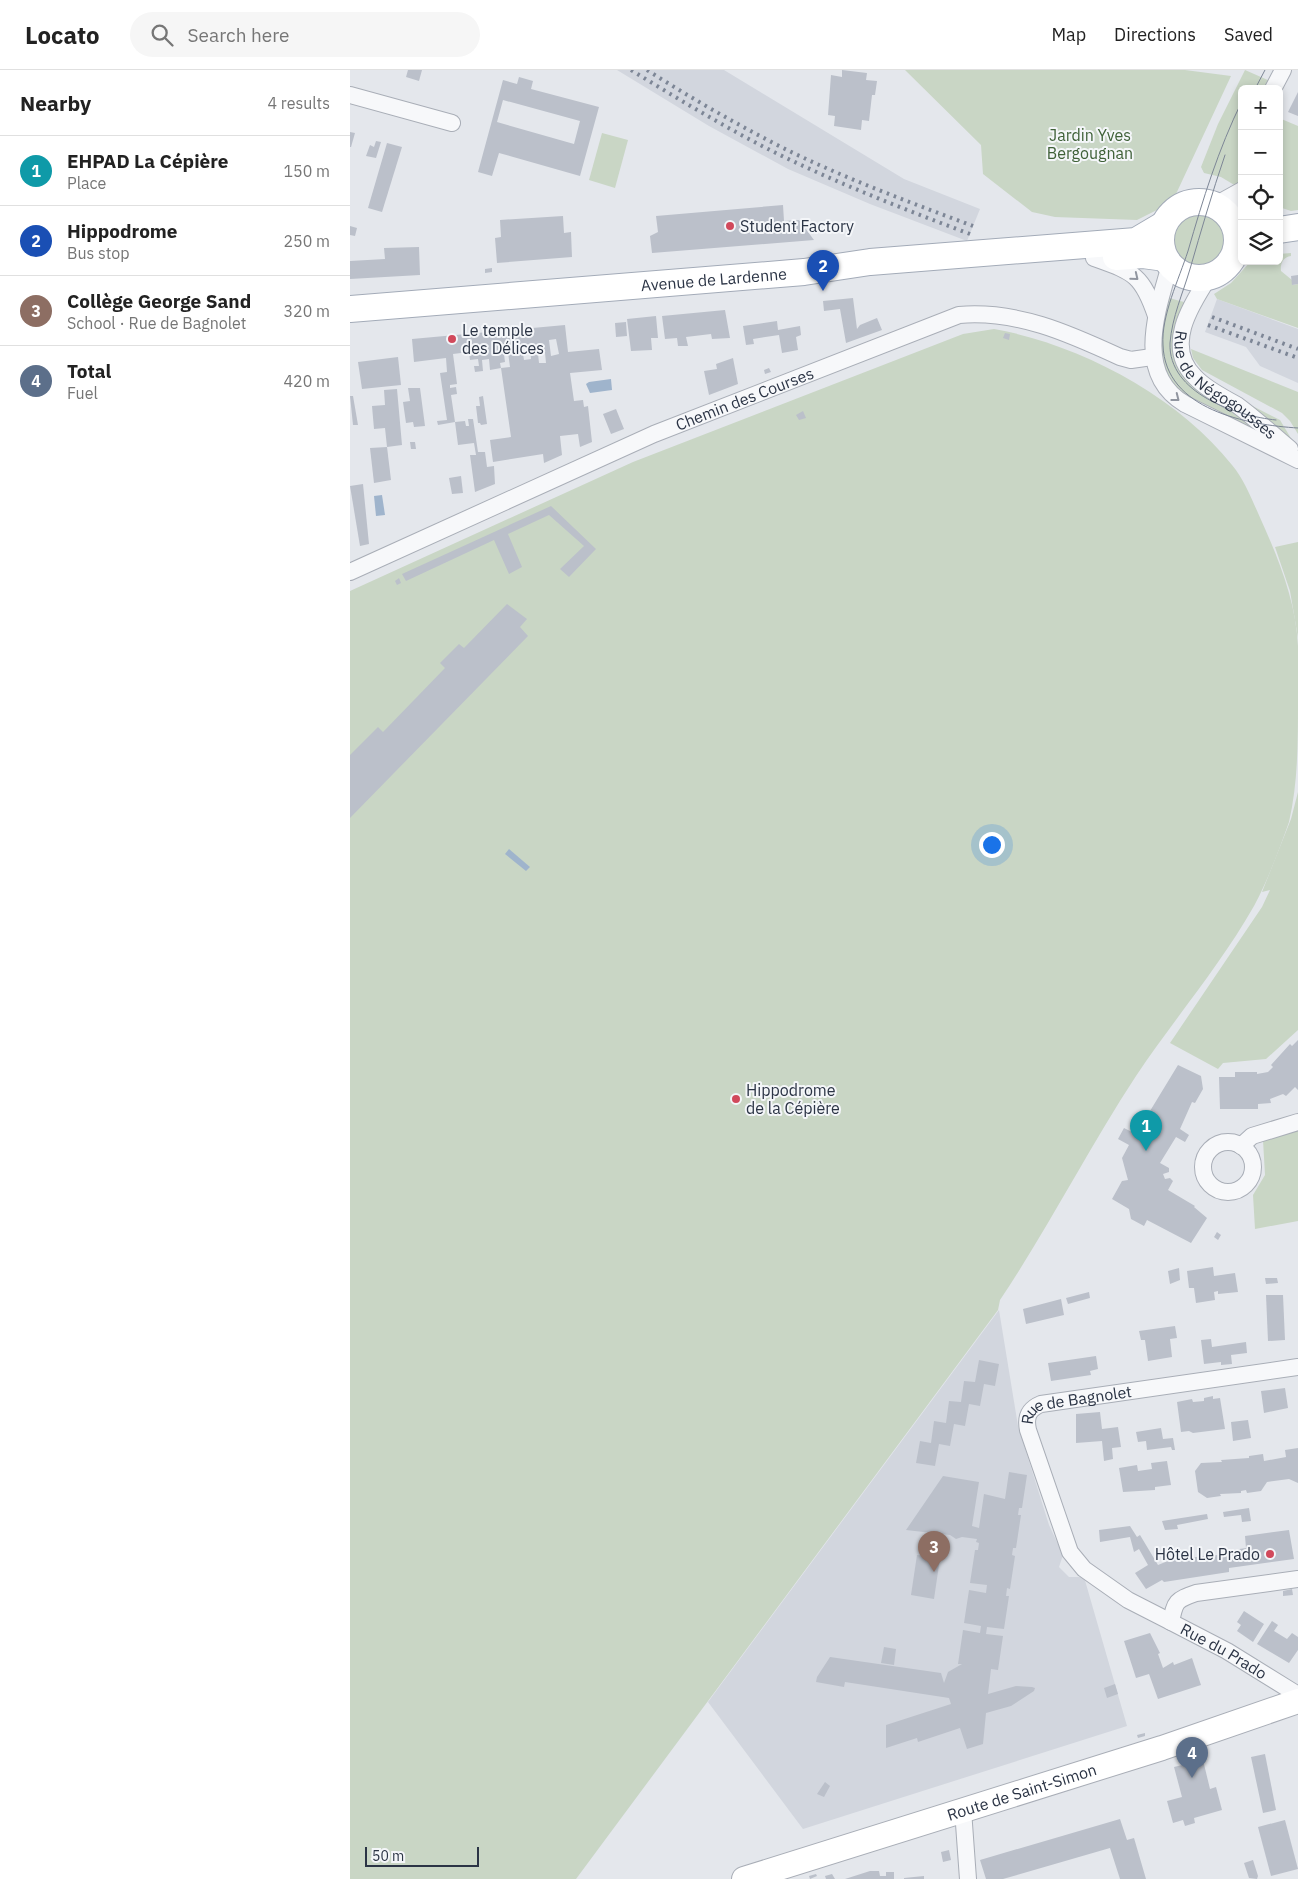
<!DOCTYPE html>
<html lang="en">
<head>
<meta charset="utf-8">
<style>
  :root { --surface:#fff; --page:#f6f6f6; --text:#222; --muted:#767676; --line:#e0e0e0; --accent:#db2777 }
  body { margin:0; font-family:"IBM Plex Sans",sans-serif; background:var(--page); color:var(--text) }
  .controls { position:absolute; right:15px; top:15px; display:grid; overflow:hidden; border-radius:8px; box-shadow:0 2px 8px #0003 }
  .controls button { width:45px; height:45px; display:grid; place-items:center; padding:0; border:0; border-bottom:1px solid var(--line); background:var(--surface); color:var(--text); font:25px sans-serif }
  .scale { position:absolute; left:15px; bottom:12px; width:114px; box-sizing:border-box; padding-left:5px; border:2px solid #2b3445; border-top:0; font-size:14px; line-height:18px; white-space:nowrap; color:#2b3445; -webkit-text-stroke:4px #f4f6f9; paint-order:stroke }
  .you { position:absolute; left:641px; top:774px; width:18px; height:18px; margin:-12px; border:4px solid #fff; border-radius:50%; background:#1a73e8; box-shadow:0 0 0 8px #1a73e833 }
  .badge { display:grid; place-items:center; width:32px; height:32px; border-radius:50%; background:var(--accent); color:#fff; font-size:16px; font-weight:700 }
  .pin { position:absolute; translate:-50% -41px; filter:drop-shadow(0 1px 2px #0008) }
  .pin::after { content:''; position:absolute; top:26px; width:18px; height:15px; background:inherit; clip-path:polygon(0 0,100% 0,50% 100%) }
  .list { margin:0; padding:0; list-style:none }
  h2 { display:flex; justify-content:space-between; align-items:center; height:65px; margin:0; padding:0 20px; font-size:21px }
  h2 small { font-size:16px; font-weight:400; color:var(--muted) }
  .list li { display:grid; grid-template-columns:32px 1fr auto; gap:15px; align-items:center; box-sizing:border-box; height:70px; padding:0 20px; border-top:1px solid var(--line) }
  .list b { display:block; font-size:19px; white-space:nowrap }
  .list p { margin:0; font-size:16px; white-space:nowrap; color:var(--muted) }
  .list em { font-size:16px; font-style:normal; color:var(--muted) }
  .icon { flex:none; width:28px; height:28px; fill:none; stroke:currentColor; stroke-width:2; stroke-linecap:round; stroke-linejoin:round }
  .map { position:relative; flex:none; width:948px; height:1809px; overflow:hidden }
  header { display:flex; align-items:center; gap:30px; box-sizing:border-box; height:70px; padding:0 25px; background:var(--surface); border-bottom:1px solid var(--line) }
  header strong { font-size:24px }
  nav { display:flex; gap:28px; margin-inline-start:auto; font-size:18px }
  .search { width:350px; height:45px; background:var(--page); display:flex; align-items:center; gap:12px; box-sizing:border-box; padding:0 18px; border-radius:28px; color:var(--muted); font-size:19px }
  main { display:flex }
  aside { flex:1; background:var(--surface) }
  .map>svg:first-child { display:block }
  .built { fill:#d2d6de }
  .green { fill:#c9d6c5 }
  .water { fill:#9fb4cc }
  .building { fill:#bbc0ca; fill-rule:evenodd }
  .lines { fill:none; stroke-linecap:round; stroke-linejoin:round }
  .minor-casing { stroke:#a9aeb7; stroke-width:18 }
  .secondary-casing { stroke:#a9aeb7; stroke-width:26 }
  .primary-casing { stroke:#a3abb8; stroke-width:28 }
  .minor { stroke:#f7f8fa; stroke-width:16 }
  .secondary { stroke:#fff; stroke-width:24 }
  .primary { stroke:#fff; stroke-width:26 }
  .tram { stroke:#7d8696; stroke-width:1 }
  .rail { stroke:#7d8696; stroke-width:4; stroke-dasharray:2.5 5; stroke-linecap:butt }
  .oneway { stroke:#9196a0 }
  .poi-dot { fill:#d1495b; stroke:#f4f6f9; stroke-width:2 }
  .labels { text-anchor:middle; stroke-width:4; stroke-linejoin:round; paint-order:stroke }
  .park-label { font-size:16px; fill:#3f6138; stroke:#f4f6f9 }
  .poi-label { font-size:16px; fill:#2b3445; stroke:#f4f6f9; text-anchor:start }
  .street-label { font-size:16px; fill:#2b3445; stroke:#f4f6f9 }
</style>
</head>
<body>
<header>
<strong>Locato</strong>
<div class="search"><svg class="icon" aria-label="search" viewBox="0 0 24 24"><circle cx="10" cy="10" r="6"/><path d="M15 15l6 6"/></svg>Search here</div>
<nav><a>Map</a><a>Directions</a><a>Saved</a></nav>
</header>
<main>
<aside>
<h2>Nearby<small>4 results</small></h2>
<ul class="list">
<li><span class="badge" style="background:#0f9aa8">1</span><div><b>EHPAD La Cépière</b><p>Place</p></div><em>150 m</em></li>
<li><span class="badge" style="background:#1a4fb4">2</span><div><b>Hippodrome</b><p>Bus stop</p></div><em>250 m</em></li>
<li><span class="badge" style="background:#8d6e63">3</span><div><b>Collège George Sand</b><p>School · Rue de Bagnolet</p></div><em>320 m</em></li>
<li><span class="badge" style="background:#5c6f8a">4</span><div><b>Total</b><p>Fuel</p></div><em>420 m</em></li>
</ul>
</aside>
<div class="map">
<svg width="948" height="1809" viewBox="0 0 948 1809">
  <rect width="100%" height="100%" fill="#e4e7ec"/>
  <g class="built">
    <path d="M267,0H374L554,109L630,139L617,171L520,134L438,99L359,56Z"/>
    <path d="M867,229L948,259V313L910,296L896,277L855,262Z"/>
    <path d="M649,1240L668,1356L699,1455L713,1485L709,1497L719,1507H734L777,1656L453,1759L358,1632Z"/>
  </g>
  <g class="green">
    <path d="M555,0H835L881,6L826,124L807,140L787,150L705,147L682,142L633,104L631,75Z"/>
    <path d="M895,0L920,11L916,19H892V109L886,116L871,107L854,103L851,97L868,54Z"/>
    <path d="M929,48L948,56V140L941,141L929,137Z"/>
    <path d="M252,63L278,70L265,118L239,110Z"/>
    <circle cx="850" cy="170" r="28"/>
    <path d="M941,183V186C933,187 930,194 931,201L942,210V215L948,214V258L867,229L864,224L881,213L901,191H929V184Z"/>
    <path d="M819,228L834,232L825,274L867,329L933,381L826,320L811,293L809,264Z"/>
    <path d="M644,259C729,274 828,326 882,395C893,408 901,427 908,443C927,485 946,530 948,576C948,595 948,613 948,631C948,672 948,713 939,752C929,780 918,810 904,836C870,896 824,949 786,1006C738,1079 699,1157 650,1230L648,1240L226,1809H0V521L283,392L613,264Z"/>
    <path d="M841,279L948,322V364L940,351L932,343L852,300L843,288Z"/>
    <path d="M881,325L930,350L948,380Z"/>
    <path d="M948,472V568L940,521L925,477Z"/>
    <path d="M948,722V960L916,989L873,993L868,999L820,973L912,837L920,820L912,822L941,749Z"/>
    <path d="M948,1060V1151L905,1159L903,1125L915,1105L913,1070Z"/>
  </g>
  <g class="water">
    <path d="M261,309L262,320L240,323L236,314L239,312Z"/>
    <path d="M32,425L35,445L26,446L24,426Z"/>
    <path d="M159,779L180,797L176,801L155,784Z"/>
  </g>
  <g class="building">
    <path d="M58,0H72L69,11L56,7Z"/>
    <path d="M492,0L517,3L516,10L527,11L525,25H522L519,51L512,50L511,60L484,56L485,46L478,45L481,5L492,7Z"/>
    <path d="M169,7L183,11L181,19L249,37L230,106L149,83L142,106L128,102L153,10L167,14ZM153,30L230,51L224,74L147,52Z"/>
    <path d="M948,22V46L938,42Z"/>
    <path d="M0,62L5,63L1,77H0Z"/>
    <path d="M26,71L31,72L26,88L16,86L20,75L24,77Z"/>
    <path d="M37,73L52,77L32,142L18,138Z"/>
    <rect x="763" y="82" width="8" height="7"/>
    <path d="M433,135L434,151L449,150L464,170L302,183L300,166L308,162L306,146Z"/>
    <path d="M213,146L214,163L221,162L222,187L147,193L145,168L151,167L150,150Z"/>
    <path d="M0,156L7,158L5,166L0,165Z"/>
    <path d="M69,177L70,205L0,209V191L35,189L34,178Z"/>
    <path d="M142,198V202L135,203V199Z"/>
    <path d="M948,205V214L942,215L941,206Z"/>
    <path d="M503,228L507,259L510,255L527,248L532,260L496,273L490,239L474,241L473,231Z"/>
    <path d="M375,240L380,268L362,269L361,264L336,267L338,276H328L327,268L315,269L312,246Z"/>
    <path d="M306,246L308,268H301L302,280L281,281L277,249Z"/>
    <path d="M427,251L428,260L450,256L451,265L446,267L448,280L432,283L429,265L403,269L404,274L396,275L393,256Z"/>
    <path d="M276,252L277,266L266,267L265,253Z"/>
    <path d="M215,255L218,282L249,279L252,300L220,303L224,331L233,330L234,337L238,336L242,372L230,377L228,364L210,366L212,385L194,393L193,384L143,392L140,370L161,367L151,298L160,297L157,275L153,276L155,292L150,293L151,298L140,300L139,289L132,290L133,301L125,302L124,296H129L128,289L120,290L119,282L103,284L107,314L100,315V318L106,317L107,324L101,325L105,352L88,355L87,351L97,350L90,303L97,302L96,288L64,292L62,269ZM206,269L209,284L201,286L199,270ZM180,277L181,289L174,290L172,278ZM195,283L196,293H189L188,284Z"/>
    <path d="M655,263L660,264L659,270L653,268Z"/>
    <path d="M48,287L51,315L12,319L8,292Z"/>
    <path d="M383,288L388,314L359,325L354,301L367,299L366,294Z"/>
    <path d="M419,298L421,302L415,304L414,300Z"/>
    <path d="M58,318H70L75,356L64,357L63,352L56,353L53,332L60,331Z"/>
    <path d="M47,319L52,375L37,377L35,358L24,359L22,336L35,335L34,320Z"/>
    <path d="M0,326H3L8,355H3Z"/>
    <path d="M133,326L137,354L131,355L130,353H128L126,336H130L129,327Z"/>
    <path d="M266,339L274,359L261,364L253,344Z"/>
    <path d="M453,341L456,348L449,350L446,345Z"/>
    <path d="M118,349H123L128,382H135L137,397L144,396L145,414L125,422L120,385H126L124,373L108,375L105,352L115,351L116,356H119Z"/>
    <path d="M60,372H65L66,379H61Z"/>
    <path d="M37,377L41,410L24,413L20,378Z"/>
    <path d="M111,406L113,423L102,424L99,408Z"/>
    <path d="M13,414L19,474L10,476L0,416Z"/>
    <path d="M201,436L246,479L219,507L210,499L234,476L199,445L158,464L172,497L159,504L144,470L56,511L52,504Z"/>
    <path d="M49,508L51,513L47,515L45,511Z"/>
    <path d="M157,534L177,549L170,557L178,566L0,748V685L28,657L33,662L95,598L90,593L109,574L114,578Z"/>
    <path d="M948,970V1020L945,1017L936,1026L933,1024L920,1029L921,1033L908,1034V1039H870L869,1007H885V1002H907V1004L918,1002L923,997L921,995L940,974L942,976Z"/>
    <path d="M828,995L851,1006L853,1019L845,1033L842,1032L830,1059L839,1065L835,1072L826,1067L810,1093L819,1098V1102L813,1104L815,1109L820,1108L823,1111L818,1120L845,1136L844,1137L857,1148L841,1173L797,1150L794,1156L781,1149L779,1139L762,1129L772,1111L778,1110L772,1088L779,1075L768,1069L774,1058L786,1064Z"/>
    <path d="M867,1162L871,1165L868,1170L864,1167Z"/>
    <path d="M863,1197L864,1206L885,1203L888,1222L868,1224V1221L864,1222L865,1230L846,1233L844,1218H839L837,1201Z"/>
    <path d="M829,1198L830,1210L820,1214L818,1201Z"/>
    <path d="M915,1208H927L928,1213L916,1214Z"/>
    <path d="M739,1222L740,1228L718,1234L716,1228Z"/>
    <path d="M916,1225H933L935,1270L918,1271Z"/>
    <path d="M711,1229L714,1245L676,1254L673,1239Z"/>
    <path d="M825,1256L827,1268L820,1269L822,1287L798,1291L795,1270H791L789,1261Z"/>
    <path d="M861,1269L862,1277L896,1272L897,1283L881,1285L882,1294L871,1295V1292L854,1294L851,1270Z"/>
    <path d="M746,1286L748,1299L740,1301L741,1305L701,1311L698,1293Z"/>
    <path d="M629,1290L649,1294L645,1316L634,1314L630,1336L619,1334L615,1356L604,1354L600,1376L589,1374L585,1396L566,1393L570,1371L581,1373L584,1351L596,1353L599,1331L611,1332L614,1311L625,1312Z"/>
    <path d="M935,1318L938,1338L914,1343L911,1321Z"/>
    <path d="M863,1326V1329L870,1328L875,1359L843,1363L839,1361L831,1362L827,1332L842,1329L843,1332L854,1331V1328Z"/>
    <path d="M750,1342L752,1359L768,1357L771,1377L762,1378L763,1389L754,1391L752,1371L726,1373V1344Z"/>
    <path d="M898,1350L901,1368L883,1371L881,1352Z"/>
    <path d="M811,1358L813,1369L823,1368L825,1380H822L821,1377L797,1380L796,1371L788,1372L786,1362Z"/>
    <path d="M948,1378V1413L939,1409L917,1412L911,1421L897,1423L896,1420L891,1421V1423L870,1424L871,1426L857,1428L848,1422L845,1401L851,1393L872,1392L871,1390L899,1388V1386L913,1384L914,1391L936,1387L935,1380Z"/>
    <path d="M817,1391L821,1415L805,1417V1420L773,1422L769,1398L787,1395L788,1401L802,1399L801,1393Z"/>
    <path d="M659,1402L677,1405L672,1438H669L668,1445H671L666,1478H663L662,1485L665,1486L660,1519L657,1518L656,1526H659L654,1559L637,1557L636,1564L653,1566L648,1600L641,1599L638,1624L666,1616L682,1617L685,1618L684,1621L661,1636L636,1643L633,1674L617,1679L610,1658L568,1672L567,1668L536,1678V1655L601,1634L599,1628L495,1612L494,1617L466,1612L467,1607L480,1587L591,1603L594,1613L598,1602L612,1594H608L613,1560L630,1563L631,1556L614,1553L619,1520L636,1523L637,1515L620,1513L625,1480H628L629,1473L626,1472L627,1469L612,1467L606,1469L600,1465L556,1460L593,1406L629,1412L622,1456L629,1458L634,1424L655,1429Z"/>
    <path d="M899,1438L901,1451L892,1452L891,1445L874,1447L873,1442Z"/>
    <path d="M857,1444L858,1449L827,1455L828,1459L815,1460L812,1451Z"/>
    <path d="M780,1456L787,1467L790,1465L808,1495L835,1484L836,1488L877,1484L876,1481L896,1478L895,1466L939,1460L944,1489L879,1498V1502L814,1512L812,1510L796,1519L785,1503L798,1495L789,1479L784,1482L780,1467L750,1472L749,1460Z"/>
    <path d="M567,1485L590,1488L584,1529L561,1525Z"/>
    <path d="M942,1519L943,1525L933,1526V1521Z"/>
    <path d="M894,1541L914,1554L903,1572L887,1561L891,1555L887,1552Z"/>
    <path d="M922,1551L928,1555L924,1561L937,1569L942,1563L948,1567V1580L939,1593L907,1574Z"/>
    <path d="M800,1563L810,1583L808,1584L813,1598L823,1592L824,1595L842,1588L851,1615L808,1629L799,1604L786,1608L774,1571Z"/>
    <path d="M534,1577L546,1579L544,1595L531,1593Z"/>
    <path d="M765,1614L768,1624L757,1628L754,1618Z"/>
    <path d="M795,1663V1666L788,1668L787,1665Z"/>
    <path d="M915,1684L926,1740L913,1743L901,1687Z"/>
    <path d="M853,1690L860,1719L866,1717L872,1740L844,1748L845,1753L835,1756L833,1750L823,1753L817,1731L832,1727L824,1697Z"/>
    <path d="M475,1712L480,1716L474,1727L467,1724Z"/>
    <path d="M770,1749L777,1770L784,1768L796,1809H770L760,1778L653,1809H636L630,1790Z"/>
    <path d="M935,1750L948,1799L921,1806L908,1757Z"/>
    <path d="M599,1780L601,1790L593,1792L591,1782Z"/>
    <path d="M903,1790L908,1806L907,1809L899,1808L894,1793Z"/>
    <path d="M520,1801H529L530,1806H536V1802H544V1809H495Z"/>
    <path d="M466,1804L467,1806L460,1809L459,1806Z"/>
    <path d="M482,1804L485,1809H476L475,1806Z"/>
    <path d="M574,1806V1809H554V1808Z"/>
  </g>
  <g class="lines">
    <defs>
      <g id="minor">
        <path d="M923,19L933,0"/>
        <path d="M0,25L102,53"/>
        <path d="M865,135L892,120"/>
        <path d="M883,151L892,130"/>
        <path d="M744,188C783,202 792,204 806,246"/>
        <path d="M820,195C807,241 784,304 835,334L948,390"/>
        <path id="s1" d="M859,207C840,236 814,277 845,307C856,319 873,327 887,335C906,349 922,364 940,379"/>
        <path id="s2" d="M0,502L304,364L609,245C667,240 718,263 770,287L781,290L802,287"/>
        <circle cx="878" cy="1097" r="25"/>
        <path d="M891,1076L902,1066L948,1052"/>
        <path id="s3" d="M948,1509L846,1523C826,1530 825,1531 821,1552L877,1581L948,1625"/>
        <path id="s4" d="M821,1552L778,1530L734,1499L720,1482L678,1360C675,1346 679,1339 691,1334L948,1297"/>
        <path d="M613,1740L618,1809"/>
      </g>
      <g id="secondary">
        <path id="s5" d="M394,1809L812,1678L948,1631"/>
      </g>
      <g id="primary">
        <circle cx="849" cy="170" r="38"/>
        <path d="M929,160L948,157"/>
        <path d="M766,187L793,185L815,188"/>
        <path id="s6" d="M0,239L454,202L520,192L786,171L813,155"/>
      </g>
    </defs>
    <use href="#minor" class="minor-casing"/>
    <use href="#secondary" class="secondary-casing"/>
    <use href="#primary" class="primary-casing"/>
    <use href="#minor" class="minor"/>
    <use href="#secondary" class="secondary"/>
    <use href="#primary" class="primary"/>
    <g class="tram">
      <path d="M905,19L915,0"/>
      <path d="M892,31C868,80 853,129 838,181C829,209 811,246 813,275C815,340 898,355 948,358"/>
      <path d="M875,85C862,123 851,161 840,199C833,223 822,247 820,273C818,323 886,346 926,350"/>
    </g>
    <g class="rail">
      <path d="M281,0C330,30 379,60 430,85C492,115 556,140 620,164"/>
      <path d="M297,0C341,28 386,54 433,78C494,108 559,132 623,156"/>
      <path d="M862,247L948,279"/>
      <path d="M858,255L948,288"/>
    </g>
  </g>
  <defs><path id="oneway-chevron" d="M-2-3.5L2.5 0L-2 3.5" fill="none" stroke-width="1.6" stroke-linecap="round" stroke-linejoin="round" transform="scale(1.25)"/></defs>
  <g class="oneway">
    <use href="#oneway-chevron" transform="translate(785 207) rotate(39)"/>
    <use href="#oneway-chevron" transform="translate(826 328) rotate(38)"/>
  </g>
  <g class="poi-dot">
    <circle cx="380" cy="156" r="5"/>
    <circle cx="102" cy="269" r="5"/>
    <circle cx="386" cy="1029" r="5"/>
    <circle cx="920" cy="1484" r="5"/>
  </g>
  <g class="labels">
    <g class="park-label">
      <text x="740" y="71">Jardin Yves<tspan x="740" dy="18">Bergougnan</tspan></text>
    </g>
    <g class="poi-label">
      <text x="390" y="162">Student Factory</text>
      <text x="112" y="266">Le temple<tspan x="112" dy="18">des Délices</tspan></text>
      <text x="396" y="1026">Hippodrome<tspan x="396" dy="18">de la Cépière</tspan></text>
      <text x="910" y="1490" text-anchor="end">Hôtel Le Prado</text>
    </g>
    <g class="street-label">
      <text dy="6" stroke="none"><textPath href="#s6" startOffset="365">Avenue de Lardenne</textPath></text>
      <text dy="6" stroke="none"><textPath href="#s1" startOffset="135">Rue de Négogousses</textPath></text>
      <text dy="6" stroke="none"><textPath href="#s2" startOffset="431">Chemin des Courses</textPath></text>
      <text dy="6" stroke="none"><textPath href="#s4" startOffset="318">Rue de Bagnolet</textPath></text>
      <text dy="6" stroke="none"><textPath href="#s3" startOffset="205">Rue du Prado</textPath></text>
      <text dy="6" stroke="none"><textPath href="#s5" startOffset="291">Route de Saint-Simon</textPath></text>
    </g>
  </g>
</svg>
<div class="controls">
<button>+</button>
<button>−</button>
<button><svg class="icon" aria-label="locate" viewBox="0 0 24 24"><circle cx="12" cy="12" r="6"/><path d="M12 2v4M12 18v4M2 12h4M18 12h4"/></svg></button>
<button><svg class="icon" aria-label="layers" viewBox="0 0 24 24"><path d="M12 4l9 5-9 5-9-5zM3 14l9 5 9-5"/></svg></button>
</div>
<div class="scale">50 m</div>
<div class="you"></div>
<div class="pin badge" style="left:796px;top:1081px;background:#0f9aa8">1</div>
<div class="pin badge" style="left:473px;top:221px;background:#1a4fb4">2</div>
<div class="pin badge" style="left:584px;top:1502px;background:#8d6e63">3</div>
<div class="pin badge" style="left:842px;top:1708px;background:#5c6f8a">4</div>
</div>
</main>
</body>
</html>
